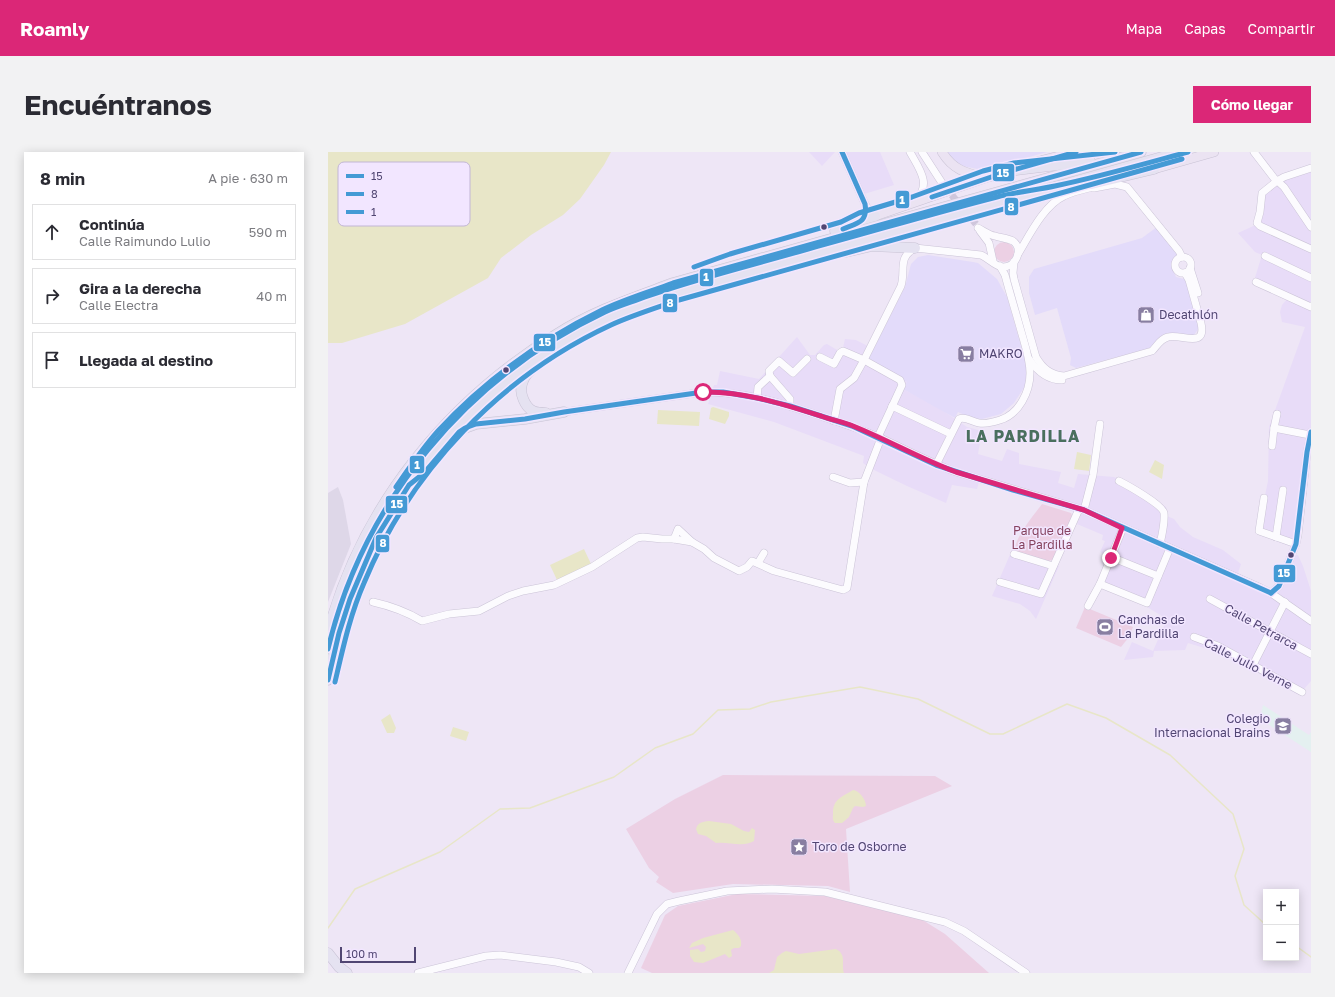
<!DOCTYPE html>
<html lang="es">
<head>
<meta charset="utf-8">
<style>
  :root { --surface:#fff; --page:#f2f2f3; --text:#2b2b33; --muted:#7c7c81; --line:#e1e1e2; --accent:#db2777 }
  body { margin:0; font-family:"Golos Text",sans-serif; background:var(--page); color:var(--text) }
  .controls { position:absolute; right:12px; bottom:12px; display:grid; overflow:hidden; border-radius:0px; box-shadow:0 2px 10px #0003 }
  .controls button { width:36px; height:36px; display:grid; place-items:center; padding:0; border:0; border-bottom:1px solid var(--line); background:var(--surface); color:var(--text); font:20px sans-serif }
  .scale { position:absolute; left:12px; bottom:10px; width:76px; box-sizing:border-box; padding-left:4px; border:2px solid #514673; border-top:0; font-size:11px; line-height:14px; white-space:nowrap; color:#514673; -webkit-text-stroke:3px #f2e6ff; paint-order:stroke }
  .stop { position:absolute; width:12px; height:12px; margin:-9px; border:3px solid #db2777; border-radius:50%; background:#fff }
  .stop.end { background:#db2777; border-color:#fff; box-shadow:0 1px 4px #0008 }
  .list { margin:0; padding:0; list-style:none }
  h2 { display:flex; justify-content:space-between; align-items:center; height:52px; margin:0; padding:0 16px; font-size:17px }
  h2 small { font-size:13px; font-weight:400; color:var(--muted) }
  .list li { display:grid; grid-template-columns:26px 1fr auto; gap:12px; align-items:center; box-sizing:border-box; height:56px; margin:0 8px 8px; padding:0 8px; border:1px solid var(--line); border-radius:0px }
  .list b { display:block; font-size:15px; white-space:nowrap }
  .list p { margin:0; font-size:13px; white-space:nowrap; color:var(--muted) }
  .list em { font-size:13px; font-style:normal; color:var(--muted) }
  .icon { flex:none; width:22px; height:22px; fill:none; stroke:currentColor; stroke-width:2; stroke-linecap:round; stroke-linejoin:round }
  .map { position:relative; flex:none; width:983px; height:821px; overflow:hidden; border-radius:0px }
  header { display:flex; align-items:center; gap:24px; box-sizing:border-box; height:56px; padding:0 20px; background:var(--accent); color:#fff }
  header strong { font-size:19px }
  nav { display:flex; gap:22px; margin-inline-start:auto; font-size:14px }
  .intro { display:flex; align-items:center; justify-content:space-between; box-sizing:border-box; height:96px; padding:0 24px }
  h1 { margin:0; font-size:28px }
  .button { padding:10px 18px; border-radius:0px; background:var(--accent); color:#fff; font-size:14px; font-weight:700 }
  main { display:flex; gap:24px; padding:0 24px }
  aside { flex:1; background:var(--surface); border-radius:0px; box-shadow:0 2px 10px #0003 }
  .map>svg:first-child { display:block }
  .residential { fill:#e8dcf8 }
  .commercial { fill:#e3dbfa }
  .industrial { fill:#ded7e8 }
  .education { fill:#e4f0f0 }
  .green { fill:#ecd0e4 }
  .water { fill:#e8e6c8 }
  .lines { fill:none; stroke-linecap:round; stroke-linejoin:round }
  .stream { stroke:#e8e6c8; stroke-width:1.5 }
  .minor-tunnel { stroke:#cfc6dc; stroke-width:7; stroke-dasharray:7 3.5; stroke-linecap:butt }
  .minor-casing { stroke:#cbc4d7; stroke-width:8 }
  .major-casing { stroke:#c9c3d5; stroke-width:10 }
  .highway-casing { stroke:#c9c3d5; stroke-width:11 }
  .minor { stroke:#fcfbfe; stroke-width:7 }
  .major { stroke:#ebe3f2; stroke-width:9 }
  .highway { stroke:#e5e2f1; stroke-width:10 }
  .bus-1-casing { stroke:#f2e6ff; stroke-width:8 }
  .bus-2-casing { stroke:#f2e6ff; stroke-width:8 }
  .bus-3-casing { stroke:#f2e6ff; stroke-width:8 }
  .bus-1 { stroke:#449ad5; stroke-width:5 }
  .bus-2 { stroke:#449ad5; stroke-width:5 }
  .bus-3 { stroke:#449ad5; stroke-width:5 }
  .route { stroke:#db2777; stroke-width:5 }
  .bus-dot { fill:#514673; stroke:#f2e6ff; stroke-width:1.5 }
  .labels { text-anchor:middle; stroke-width:3; stroke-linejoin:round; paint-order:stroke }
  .poi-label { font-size:12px; fill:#514673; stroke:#f2e6ff; text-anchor:start }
  .park-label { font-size:12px; fill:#86435f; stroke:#f2e6ff }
  .street-label { font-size:12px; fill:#514673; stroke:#f2e6ff }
  .district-label { font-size:16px; font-weight:bold; letter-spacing:1px; fill:#4a6f5e; stroke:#f2e6ff }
  .key { fill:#f2e6ff; stroke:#c2b6d5; stroke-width:1 }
  .key-label { font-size:11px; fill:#514673 }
  .line-badge { stroke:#f2e6ff; stroke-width:1.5 }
  .badge-label { font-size:11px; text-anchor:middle; font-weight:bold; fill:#fff }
</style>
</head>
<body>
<header>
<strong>Roamly</strong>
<nav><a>Mapa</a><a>Capas</a><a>Compartir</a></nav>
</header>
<div class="intro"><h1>Encuéntranos</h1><a class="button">Cómo llegar</a></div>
<main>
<aside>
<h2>8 min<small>A pie · 630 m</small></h2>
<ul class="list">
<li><svg class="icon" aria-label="ahead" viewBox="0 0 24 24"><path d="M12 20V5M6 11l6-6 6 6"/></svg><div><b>Continúa</b><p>Calle Raimundo Lulio</p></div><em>590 m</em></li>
<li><svg class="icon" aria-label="right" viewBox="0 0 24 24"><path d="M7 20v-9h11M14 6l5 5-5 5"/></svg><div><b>Gira a la derecha</b><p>Calle Electra</p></div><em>40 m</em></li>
<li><svg class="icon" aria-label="arrive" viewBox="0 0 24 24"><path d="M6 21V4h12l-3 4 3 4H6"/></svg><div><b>Llegada al destino</b></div></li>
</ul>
</aside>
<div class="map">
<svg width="983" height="821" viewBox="0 0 983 821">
  <rect width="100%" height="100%" fill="#eee6f6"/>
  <g class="residential">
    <path d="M481,0H507L494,14Z"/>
    <path d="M517,0H552L566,33L536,42Z"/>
    <path d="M983,14V299L976,360L970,397L929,382L940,329L941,275L977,175L954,170L952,160L954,153L960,146L925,132L934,103L927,100L910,81L932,71L934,38Z"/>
    <path d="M469,185L482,203H487L496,193L499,192L511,199L515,196L517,187L528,188L546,197L541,206L543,208L579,230L575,237L611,256L639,275L654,279L650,302L674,309L679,297L691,301V312L733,320L730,331L746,336L750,322L786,325L808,335L828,350L838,355L839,364L846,367L852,375L865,385L895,398L913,412L910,421L948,441L954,434L968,403H970L975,414L983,439V529L971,543L893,501L860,491L857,498L826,499L825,505L796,508L804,490L825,499L839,467L814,452L768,432L781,405L772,400L777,389L774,388L775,383L749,372L753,362L692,344L651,330L649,337L624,333L618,351L579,334L544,317L535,311L536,304L446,270L380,252L386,233H389L392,219L431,227Z"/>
    <path d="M684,398L721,409L731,414L708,467L702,459L692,452L664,444Z"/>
  </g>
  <g class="commercial">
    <path d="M617,0H719L655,18L634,14L629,11Z"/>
    <path d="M829,75L851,102L844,108V116L848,125L856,127L858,130L871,176L866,183L860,185L849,183L831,186L826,195L748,216L742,213L743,206L729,156L707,163L701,141V125L706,117L814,86Z"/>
    <path d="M600,103L645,110L650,111L669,127L679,145L699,215L697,234L686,251L673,262L654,267L643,266L630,260L627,266L575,237L579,230L543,208L541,206L577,135L583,112L590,105Z"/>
  </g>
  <path class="industrial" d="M10,335L15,348L23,392L0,450V341Z"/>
  <path class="education" d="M935,553L981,583L983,580V600L932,567Z"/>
  <g class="green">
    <circle cx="676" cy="100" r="10"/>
    <path d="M714,352L743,361L745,365L726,407L721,409L686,399C688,384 705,364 714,352Z"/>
    <path d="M757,455L805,475L801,485L793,495L748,476Z"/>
    <path d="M395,623L607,624L624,634L518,677L522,740L500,734L405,732L345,741L328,730L331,725L321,716L298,677L347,647Z"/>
    <path d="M409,742L497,744L593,767L617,782L661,821H324L313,816L337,763L350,754Z"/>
  </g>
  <g class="water">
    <path d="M0,0H283L276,13L252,47L235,63L203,83L173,106L160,126L77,172L14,191H0Z"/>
    <path d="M385,255L401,260V264L397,272L381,267L383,256Z"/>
    <path d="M330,258L372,260L371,274L329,272Z"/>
    <path d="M749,300L763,303L761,319L746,317Z"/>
    <path d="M827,308L836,313L834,327L821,320Z"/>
    <path d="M256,397L263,412L229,428L222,413Z"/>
    <path d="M62,562L68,576L66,581H59L53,568Z"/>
    <path d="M125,575L141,580L138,589L122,584Z"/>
    <path d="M525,638C531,638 538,648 538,654L535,655L527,654L525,656L521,665L514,671H507C504,667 505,666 505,661C505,647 514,645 525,638Z"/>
    <path d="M381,669L403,672L416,679L421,680L424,676L427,678L426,689C414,696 400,689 388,691L378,684L370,682L368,677C370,670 374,670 381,669Z"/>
    <path d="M405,778C411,783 414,787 413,794L411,796H406L403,798L404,804L401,806L397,802L375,811L366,810L362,804V798L370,797L373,800L377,799L378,795L375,792L361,796L364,791L375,786Z"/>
    <path d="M508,797C519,803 513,811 516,821H441L446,818L449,805L454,801L458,799L471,802Z"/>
  </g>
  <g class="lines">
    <g class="stream">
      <path d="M0,776L27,737L112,700L172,657L202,656L286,625L327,596L365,582L390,558L422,557L443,550L532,535L590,547L662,582H675L739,552L778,566L842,603L905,662L916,697L907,724L916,753L938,773"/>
      <path d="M968,794L983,805"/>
    </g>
    <path class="minor-tunnel" d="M617,35L648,72"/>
    <defs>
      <g id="minor">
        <path d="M514,0L537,52L542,60L547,64"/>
        <path d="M582,0C592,18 604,32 587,50"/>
        <path d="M594,0L616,34"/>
        <path d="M926,0L946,26L956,35L983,75"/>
        <path d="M983,16L956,25L949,29L934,41L932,60L929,71L932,74L983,97"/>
        <path d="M766,36L787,32L799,35L851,99L854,105"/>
        <path d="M652,79L661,91L665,109"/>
        <path d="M690,102C701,84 716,53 736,44C746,39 758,37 769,34"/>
        <path d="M937,104L983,126"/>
        <circle cx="855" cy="113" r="8"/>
        <path d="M686,110L685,121L686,127L708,205C715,217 723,223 736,224L824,199C829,194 832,187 840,185C852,181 879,198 873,171L861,128L857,121"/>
        <path d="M862,116L870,141"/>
        <path d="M928,130L983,155V154"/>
        <path d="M492,205L506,212L512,201L515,199L536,208L572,228L574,233L550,285"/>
        <path d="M701,207C709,219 719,228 734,228"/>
        <path d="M442,224L441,219L451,209L465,221L479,207"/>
        <path d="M442,224L462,247V254"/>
        <path d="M429,246L430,235L442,224"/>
        <path d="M564,254L623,282"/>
        <path d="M236,260L375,240C414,239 453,251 490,263C510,270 529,276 548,284C575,296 600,310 628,320L756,358L933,436L943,441L983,469"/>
        <path d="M506,269L512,237L526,226L536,208L573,134C578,118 569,106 587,96L653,103C660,106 667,114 674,115C688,116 696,97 685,89C679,86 673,86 667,84C661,83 656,79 650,76"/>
        <path d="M946,276L982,283"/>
        <path d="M944,294L946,276L949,262"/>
        <path d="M608,313L631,267C637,264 644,270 651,271C658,272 666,270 672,268C691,262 702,240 702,221C702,207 697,193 693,179C688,161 682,142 677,123L672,114"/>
        <path d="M505,325L522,331L536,330"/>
        <path d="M791,329C799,333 835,353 836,361C837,371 834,383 832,392"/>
        <path d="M936,346L931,379L968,392"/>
        <path d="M756,358L765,323L772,272"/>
        <path d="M948,385L955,338"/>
        <path d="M346,387L350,377L364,390"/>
        <path d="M686,402L725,414"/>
        <path d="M783,405L830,424"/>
        <path d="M430,411L436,401"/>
        <path d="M672,430L713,442L751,357"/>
        <path d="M772,432L819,451L842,396"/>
        <path d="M943,441L951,434L968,392L970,383L979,300L983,280"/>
        <path d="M882,447L983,502"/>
        <path d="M45,450C63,454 79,460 94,469L121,462L151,459L180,444L195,439L226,433L264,415L309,386L315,385L334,387H346L364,390L376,397L386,406L411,419L419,415L424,409L446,419L515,438L519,436L536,330L553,286"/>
        <path d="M760,454L772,432L795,376"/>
        <path d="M866,485L890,494L974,540"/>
        <path d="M925,513L957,450"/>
        <path d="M90,821L158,804L172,803L228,810L251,815L261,821"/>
        <path d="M300,821L329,762L339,752L351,749L399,739L444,737L497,740L617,770L636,779L698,821"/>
      </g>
      <g id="major">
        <path d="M614,0C625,18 638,21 657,26"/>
        <path d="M826,17L886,0"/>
        <path d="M547,64L657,26L688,18L697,13L719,7L748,0"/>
      </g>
      <g id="highway">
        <path d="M688,18L762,9"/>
        <path d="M763,32L826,17"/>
        <path d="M507,79L533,68L547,64"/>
        <path d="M518,100L544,94L587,96"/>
        <path d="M210,213C203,217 196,224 194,232C191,241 197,255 205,259C209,261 214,261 218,261"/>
        <path d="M128,283L137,276L148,272L197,267L236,260"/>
        <path d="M0,481C33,355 119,249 229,182C265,159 305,146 345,131L813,0"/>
        <path d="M0,528C25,390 107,271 225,197C243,186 262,175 281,166C303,156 326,149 349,141L852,0"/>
        <path d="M0,801L11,815L19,821"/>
      </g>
    </defs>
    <use href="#minor" class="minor-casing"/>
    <use href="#major" class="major-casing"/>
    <use href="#highway" class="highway-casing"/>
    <use href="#minor" class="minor"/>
    <use href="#major" class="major"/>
    <use href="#highway" class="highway"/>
    <defs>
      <g id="bus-1">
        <path d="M514,0L537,52C540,70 530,71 515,77"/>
        <path d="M604,45L675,21L748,0"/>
        <path d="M68,335C81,316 94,297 110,279C156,229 213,188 274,158C297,147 321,140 345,131L813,0"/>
        <path d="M943,441L951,434L968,392L979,300L983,280"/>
        <path d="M0,528L11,481L22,447L48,386L81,333L96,321L131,280L137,276L148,272L197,267L236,260L375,240H395L429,246L462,254L524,274L608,313L685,338L756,358L943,441"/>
      </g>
      <path id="bus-2" d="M7,530C15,496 22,463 36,431C82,319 173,224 283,173C305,163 328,156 351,148L854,7"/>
      <g id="bus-3">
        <path d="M366,115L402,102L513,70L531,61L584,45L655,19L686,11L787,0"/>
        <path d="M0,497C35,349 140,225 277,160C290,154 304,150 317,145C370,126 425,113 480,97C543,80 606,61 669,45C688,40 708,38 727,34C771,25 816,12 860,0"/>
      </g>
    </defs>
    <use href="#bus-1" class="bus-1-casing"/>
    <use href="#bus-2" class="bus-2-casing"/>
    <use href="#bus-3" class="bus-3-casing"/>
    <use href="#bus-1" class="bus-1"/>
    <use href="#bus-2" class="bus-2"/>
    <use href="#bus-3" class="bus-3"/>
  </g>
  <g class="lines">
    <path class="route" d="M375,240C415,239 455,252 493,264C504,268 515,270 525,274C560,288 593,307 628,320L756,358L794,376L783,406"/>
  </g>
  <defs>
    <symbol id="shop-square" viewBox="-11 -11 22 22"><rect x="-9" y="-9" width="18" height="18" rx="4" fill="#887ea1" stroke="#f2e6ff"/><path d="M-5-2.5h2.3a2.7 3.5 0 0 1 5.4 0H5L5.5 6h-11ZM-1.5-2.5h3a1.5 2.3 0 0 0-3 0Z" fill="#fff"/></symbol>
    <symbol id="supermarket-square" viewBox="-11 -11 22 22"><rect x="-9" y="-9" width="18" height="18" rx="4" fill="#887ea1" stroke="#f2e6ff"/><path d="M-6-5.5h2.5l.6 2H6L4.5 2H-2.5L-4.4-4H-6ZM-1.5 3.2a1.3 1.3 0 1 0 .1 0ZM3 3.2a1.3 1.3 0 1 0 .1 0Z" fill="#fff"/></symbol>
    <symbol id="stadium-square" viewBox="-11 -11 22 22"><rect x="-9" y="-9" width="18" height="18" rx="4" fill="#887ea1" stroke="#f2e6ff"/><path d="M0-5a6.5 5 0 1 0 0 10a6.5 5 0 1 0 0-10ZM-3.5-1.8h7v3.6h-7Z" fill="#fff"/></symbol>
    <symbol id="school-square" viewBox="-11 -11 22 22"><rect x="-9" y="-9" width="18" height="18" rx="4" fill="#887ea1" stroke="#f2e6ff"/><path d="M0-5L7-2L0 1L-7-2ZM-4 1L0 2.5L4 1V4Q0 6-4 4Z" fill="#fff"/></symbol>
    <symbol id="sight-square" viewBox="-11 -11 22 22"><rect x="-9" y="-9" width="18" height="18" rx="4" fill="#887ea1" stroke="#f2e6ff"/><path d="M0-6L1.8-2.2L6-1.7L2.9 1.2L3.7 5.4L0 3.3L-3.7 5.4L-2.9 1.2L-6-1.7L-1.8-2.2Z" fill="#fff"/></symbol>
  </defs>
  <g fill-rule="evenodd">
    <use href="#shop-square" x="808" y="153" width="20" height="20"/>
    <use href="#supermarket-square" x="628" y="192" width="20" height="20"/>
    <use href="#stadium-square" x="767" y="465" width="20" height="20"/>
    <use href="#school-square" x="945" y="564" width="20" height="20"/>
    <use href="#sight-square" x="461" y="685" width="20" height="20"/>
  </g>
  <g class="bus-dot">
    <circle cx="496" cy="75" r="3.5"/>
    <circle cx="178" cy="218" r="3.5"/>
    <circle cx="963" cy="403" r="3.5"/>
  </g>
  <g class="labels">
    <g class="poi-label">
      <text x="831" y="167">Decathlón</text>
      <text x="651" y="206">MAKRO</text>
      <text x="790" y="472">Canchas de<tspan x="790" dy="14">La Pardilla</tspan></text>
      <text x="942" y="571" text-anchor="end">Colegio<tspan x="942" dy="14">Internacional Brains</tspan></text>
      <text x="484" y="699">Toro de Osborne</text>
    </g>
    <g class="park-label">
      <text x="714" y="383">Parque de<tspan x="714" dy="14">La Pardilla</tspan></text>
    </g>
    <g class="street-label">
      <text transform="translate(933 475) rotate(29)" y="4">Calle Petrarca</text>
      <text transform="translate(920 512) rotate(27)" y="4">Calle Julio Verne</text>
    </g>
    <g class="district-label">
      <text x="695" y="290">LA PARDILLA</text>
    </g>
  </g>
  <rect x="10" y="10" width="132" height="64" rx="6" class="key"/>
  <rect x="18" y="22" width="18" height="4" fill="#449ad5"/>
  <rect x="18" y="40" width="18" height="4" fill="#449ad5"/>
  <rect x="18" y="58" width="18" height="4" fill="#449ad5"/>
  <g class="key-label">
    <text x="43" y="28">15</text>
    <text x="43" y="46">8</text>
    <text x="43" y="64">1</text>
  </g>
  <g class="line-badge">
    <rect x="664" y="11" width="23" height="19" rx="4" fill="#449ad5"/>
    <rect x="567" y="38" width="15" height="19" rx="4" fill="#449ad5"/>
    <rect x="676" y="45" width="15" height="19" rx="4" fill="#449ad5"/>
    <rect x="371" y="116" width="15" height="19" rx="4" fill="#449ad5"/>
    <rect x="334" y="141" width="16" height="20" rx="4" fill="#449ad5"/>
    <rect x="205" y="181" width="23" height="19" rx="4" fill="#449ad5"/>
    <rect x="81" y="303" width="16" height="19" rx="4" fill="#449ad5"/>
    <rect x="57" y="343" width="23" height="19" rx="4" fill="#449ad5"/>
    <rect x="47" y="382" width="15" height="19" rx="4" fill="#449ad5"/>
    <rect x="945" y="412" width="23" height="19" rx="4" fill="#449ad5"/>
  </g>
  <g class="badge-label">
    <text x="675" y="25">15</text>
    <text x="574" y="52">1</text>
    <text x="683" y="59">8</text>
    <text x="378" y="129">1</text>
    <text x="342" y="155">8</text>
    <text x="217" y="194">15</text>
    <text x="89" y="317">1</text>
    <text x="69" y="356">15</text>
    <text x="55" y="395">8</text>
    <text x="956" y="425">15</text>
  </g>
</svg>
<div class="controls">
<button>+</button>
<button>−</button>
</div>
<div class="scale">100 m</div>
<div class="stop" style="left:375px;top:240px"></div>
<div class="stop end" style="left:783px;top:406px"></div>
</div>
</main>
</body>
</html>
